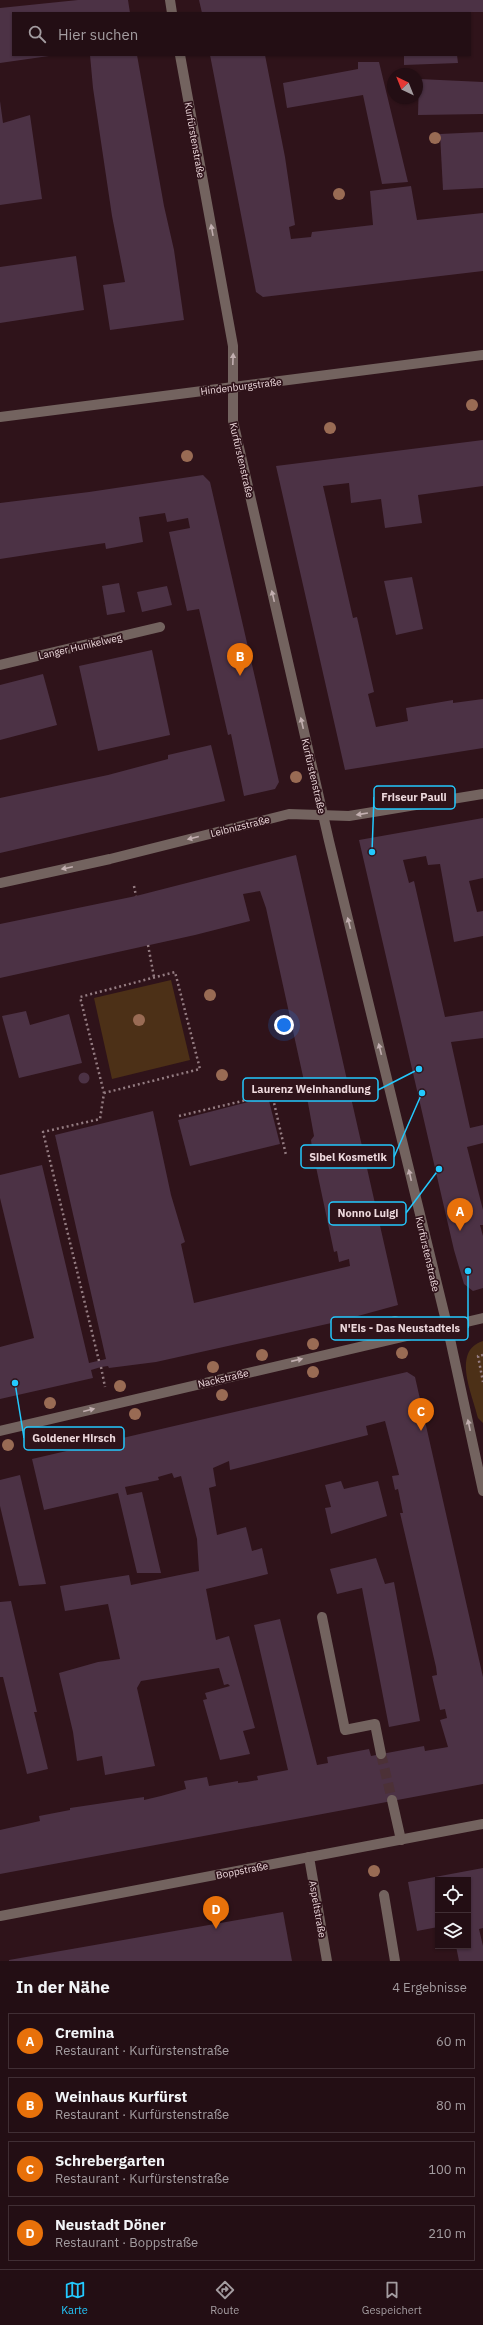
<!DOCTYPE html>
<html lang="de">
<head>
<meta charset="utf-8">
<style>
  :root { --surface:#230e14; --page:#2b171d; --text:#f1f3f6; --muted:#a39ca0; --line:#402e34; --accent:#23c9fe }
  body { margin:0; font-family:"IBM Plex Sans",sans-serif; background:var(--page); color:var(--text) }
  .controls { position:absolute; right:12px; bottom:12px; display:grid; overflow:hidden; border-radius:0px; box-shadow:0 1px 3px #0004 }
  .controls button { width:36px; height:36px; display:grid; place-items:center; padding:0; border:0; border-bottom:1px solid var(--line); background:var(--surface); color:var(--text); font:20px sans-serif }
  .compass { position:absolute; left:387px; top:68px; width:36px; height:36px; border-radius:50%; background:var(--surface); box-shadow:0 1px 3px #0004; rotate:317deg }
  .you { position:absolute; left:284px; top:1025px; width:14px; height:14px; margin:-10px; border:3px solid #fff; border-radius:50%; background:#1a73e8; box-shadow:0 0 0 6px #1a73e833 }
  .badge { display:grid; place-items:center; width:26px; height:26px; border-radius:50%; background:var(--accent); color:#fff; font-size:13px; font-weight:700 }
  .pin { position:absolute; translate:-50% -33px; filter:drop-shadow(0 1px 2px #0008) }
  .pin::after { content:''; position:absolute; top:21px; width:14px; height:12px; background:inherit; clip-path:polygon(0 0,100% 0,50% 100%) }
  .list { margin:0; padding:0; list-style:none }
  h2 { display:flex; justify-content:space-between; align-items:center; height:52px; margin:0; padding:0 16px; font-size:17px }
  h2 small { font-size:13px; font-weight:400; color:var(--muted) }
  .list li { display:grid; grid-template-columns:26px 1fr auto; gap:12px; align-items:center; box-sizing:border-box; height:56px; margin:0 8px 8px; padding:0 8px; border:1px solid var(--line); border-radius:0px }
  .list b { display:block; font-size:15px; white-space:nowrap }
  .list p { margin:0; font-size:13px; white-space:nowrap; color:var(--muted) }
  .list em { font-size:13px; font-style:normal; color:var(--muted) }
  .icon { flex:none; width:22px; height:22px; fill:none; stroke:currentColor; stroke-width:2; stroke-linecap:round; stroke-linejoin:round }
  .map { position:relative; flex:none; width:483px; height:1961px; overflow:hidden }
  .search { position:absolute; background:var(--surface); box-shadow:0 1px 3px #0004; left:12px; right:12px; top:12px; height:44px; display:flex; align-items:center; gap:10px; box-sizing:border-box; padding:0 14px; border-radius:0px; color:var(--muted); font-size:15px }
  .sheet { height:308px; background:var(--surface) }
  nav { display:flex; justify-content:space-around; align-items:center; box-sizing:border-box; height:56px; border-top:1px solid var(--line); background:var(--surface); font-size:11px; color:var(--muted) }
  nav a { display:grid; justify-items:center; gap:2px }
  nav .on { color:var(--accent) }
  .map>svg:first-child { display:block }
  .green { fill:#4c3017 }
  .building { fill:#4c3245 }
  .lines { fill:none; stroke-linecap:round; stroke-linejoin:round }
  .minor-tunnel { stroke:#4c3137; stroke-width:10; stroke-dasharray:10 5; stroke-linecap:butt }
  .path { stroke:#947c82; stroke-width:2.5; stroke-dasharray:2 3; stroke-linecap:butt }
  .minor { stroke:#73635f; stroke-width:10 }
  .tree { fill:#996b54 }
  .oneway { fill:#c2afb0 }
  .labels { text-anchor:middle; stroke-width:3.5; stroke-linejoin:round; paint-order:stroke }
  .street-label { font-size:10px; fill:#edd8dc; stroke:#2f131a }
  .leader { fill:none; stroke:#23c9fe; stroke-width:1.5 }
  .callout-dot { fill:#23c9fe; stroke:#2f131a; stroke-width:1.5 }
  .callout { fill:#2f131a; stroke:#23c9fe; stroke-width:1.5 }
  .callout-label { font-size:11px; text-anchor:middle; font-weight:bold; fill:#edd8dc }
</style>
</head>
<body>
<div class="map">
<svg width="483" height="1961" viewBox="0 0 483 1961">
  <rect width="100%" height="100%" fill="#2f131a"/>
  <g class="green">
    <path d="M171,980L190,1060L112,1079L94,998Z"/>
    <path d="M483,1341V1423L478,1418C473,1395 451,1351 483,1341Z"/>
  </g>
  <g class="building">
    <path d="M78,0H128L130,13H13V55L49,56L0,63V8Z"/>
    <path d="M199,0H483V12L202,13Z"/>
    <path d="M90,55H137L164,206L174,250L184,320L110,330L103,285L125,282L112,216L93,88Z"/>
    <path d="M210,55H265L285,157L295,225L289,227L291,239L311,237L312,232L373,225L370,191L411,186L417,220L483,213V271L263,297L256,292Z"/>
    <path d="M404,55H457L458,63L404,65Z"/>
    <path d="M358,62H379L408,182L382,184L363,95L287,108L283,83L358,69Z"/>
    <path d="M419,79L483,82V114L418,115Z"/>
    <path d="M0,101L3,123L30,115L42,199L0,205Z"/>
    <path d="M483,132V188L443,190L440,134Z"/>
    <path d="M76,256L84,310L0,323V267Z"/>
    <path d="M483,440V486L418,495L422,523L385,528L381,499L351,503L349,483L323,486L353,618L357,617L374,692L368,694L376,727L408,721L406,708L453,700V703L483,699V748L345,770L276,466Z"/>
    <path d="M203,475L210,482L279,782L275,789L244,796L231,734L228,735L199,609L187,611L169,532L190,528L188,518L167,522L165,513L139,517L143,542L106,549L105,543L0,559V503L89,492Z"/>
    <path d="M412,577L423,629L396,635L384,581Z"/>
    <path d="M119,583L125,612L107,615L102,586Z"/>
    <path d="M167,586L172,605L142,612L137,592Z"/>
    <path d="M152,650L170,735L98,751L79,666Z"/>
    <path d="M43,674L57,725L0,740V685Z"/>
    <path d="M211,745L225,801L0,853V798L108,775L168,759V755Z"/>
    <path d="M483,818V878L469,881L477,912L483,911V936L454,942L440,864L428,865L426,856L403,860L409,883L414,881L445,1017L483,1011V1038L451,1042L470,1128L483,1125V1143L467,1147L483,1210V1225H480L483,1236V1288L473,1291L464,1284L454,1250L359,840Z"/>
    <path d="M296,855L398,1305L336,1322L156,1362L109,1368L108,1366L101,1367L91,1370L93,1378L0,1399V1347L34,1338L0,1198V1175L42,1165L89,1363L106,1359L55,1135L153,1111L171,1195L185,1242L181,1244L194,1303L350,1266L349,1259L339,1262L337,1251L334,1252L312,1148L311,1140L314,1136L304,1081L266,908L260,891L243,894L250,921L195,935L0,978V924L136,896Z"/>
    <path d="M26,1011L30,1025L69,1014L82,1063L19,1078L2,1016Z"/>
    <circle cx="84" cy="1078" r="5.5"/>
    <path d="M268,1097L280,1144L190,1166L178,1120Z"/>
    <path d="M407,1372L415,1377L483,1677V1784L0,1874V1830L40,1821L39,1816L70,1810V1808L144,1797V1800L161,1796L186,1789L184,1781L207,1777L209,1786L238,1781V1783L247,1782L258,1780L257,1776L288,1770L254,1625L280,1619L317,1765L328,1763L327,1757L369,1749L371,1756L424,1746L425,1751L448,1747L440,1720L447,1718L445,1709L440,1710L432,1676L437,1675L436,1667L400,1513H403L398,1489L395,1490L392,1476L399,1475L385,1421L366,1426L368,1435L230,1470L229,1461L213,1468L216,1486L209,1488L217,1535L246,1527L252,1551L262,1548L268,1574L206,1589L216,1640L229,1636L255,1728L243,1731L250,1754L220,1760L203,1700L207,1699L205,1693L230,1686L228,1684L224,1685L219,1668L141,1681L137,1688L155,1766L105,1775L102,1756L77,1761L73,1732L59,1673L98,1662L120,1659L108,1604L65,1611L60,1586L129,1575L131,1585L199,1571L197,1539L181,1476L174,1478L172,1473L158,1477L159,1480L125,1487L127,1495L142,1492L161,1573H137L118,1493L44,1510L32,1459Z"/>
    <path d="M20,1475L46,1584L19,1586L0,1506V1480Z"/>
    <path d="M341,1481L344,1489L378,1481L387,1516L331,1534L325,1508L331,1507L325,1485Z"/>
    <path d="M376,1558L385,1584L394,1582L420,1721L389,1727L362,1588L337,1594L330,1569Z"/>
    <path d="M11,1601L37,1712H34L48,1769L27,1774L3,1677H0V1602Z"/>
    <path d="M483,1868V1928L479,1929L483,1946V1961H459L456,1946H468V1880H438V1927L417,1931L408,1882Z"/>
    <path d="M283,1912L292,1961H9V1960Z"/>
  </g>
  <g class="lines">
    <path class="minor-tunnel" d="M381,1754L392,1800"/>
    <g class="path">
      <path d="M134,886L136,896"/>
      <path d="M148,945L154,977"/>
      <path d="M179,1116L272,1094L286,1155"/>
      <path d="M483,1355L478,1356L483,1382"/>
      <path d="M99,1361L43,1132L100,1119L104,1093L80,997L175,972L200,1069L104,1093"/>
      <path d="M101,1367L105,1387"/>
    </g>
    <g class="minor">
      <path d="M170,0L172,13"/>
      <path d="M180,55L233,346V421L329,841L447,1325L483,1491"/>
      <path d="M0,417L483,355"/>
      <path d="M0,665L160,627"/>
      <path d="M0,883L110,859L289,814L349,816L483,794"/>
      <path d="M0,1431L483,1318"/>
      <path d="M322,1617L345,1730L375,1724L381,1754"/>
      <path d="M392,1800L401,1840"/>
      <path d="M309,1857L327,1961"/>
      <path d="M384,1895L395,1961"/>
      <path d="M0,1916L483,1824"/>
    </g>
  </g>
  <g class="tree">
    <circle cx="435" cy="138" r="6"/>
    <circle cx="339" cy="194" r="6"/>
    <circle cx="472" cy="405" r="6"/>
    <circle cx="330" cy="428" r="6"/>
    <circle cx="187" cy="456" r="6"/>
    <circle cx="296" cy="777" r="6"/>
    <circle cx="210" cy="995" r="6"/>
    <circle cx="139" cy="1020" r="6"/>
    <circle cx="222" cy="1075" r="6"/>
    <circle cx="395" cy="1322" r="6"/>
    <circle cx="313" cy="1344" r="6"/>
    <circle cx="402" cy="1353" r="6"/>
    <circle cx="262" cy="1355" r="6"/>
    <circle cx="213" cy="1367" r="6"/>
    <circle cx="313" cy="1372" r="6"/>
    <circle cx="120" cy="1386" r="6"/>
    <circle cx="222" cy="1395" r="6"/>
    <circle cx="50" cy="1403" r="6"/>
    <circle cx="135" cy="1414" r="6"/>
    <circle cx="8" cy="1445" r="6"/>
    <circle cx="374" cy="1871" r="6"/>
  </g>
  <defs><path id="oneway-solid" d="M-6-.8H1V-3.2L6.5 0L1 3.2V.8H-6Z"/></defs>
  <g class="oneway">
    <use href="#oneway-solid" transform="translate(212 230) rotate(-100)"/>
    <use href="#oneway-solid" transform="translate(233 359) rotate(-88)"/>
    <use href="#oneway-solid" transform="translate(273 596) rotate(-103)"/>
    <use href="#oneway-solid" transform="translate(302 723) rotate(-103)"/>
    <use href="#oneway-solid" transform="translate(362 814) rotate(171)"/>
    <use href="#oneway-solid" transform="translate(193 838) rotate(166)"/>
    <use href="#oneway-solid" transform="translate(67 868) rotate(168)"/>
    <use href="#oneway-solid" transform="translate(349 923) rotate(-104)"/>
    <use href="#oneway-solid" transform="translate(380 1049) rotate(-104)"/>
    <use href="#oneway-solid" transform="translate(410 1175) rotate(-103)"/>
    <use href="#oneway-solid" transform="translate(297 1360) rotate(-13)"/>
    <use href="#oneway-solid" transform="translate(89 1410) rotate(-14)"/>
    <use href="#oneway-solid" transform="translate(469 1425) rotate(-102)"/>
  </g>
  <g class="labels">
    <g class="street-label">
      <text transform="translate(195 140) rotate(80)" y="4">Kurfürstenstraße</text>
      <text transform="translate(241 386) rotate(-7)" y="4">Hindenburgstraße</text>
      <text transform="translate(242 460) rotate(77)" y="4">Kurfürstenstraße</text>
      <text transform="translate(80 646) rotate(-13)" y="4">Langer Hunikelweg</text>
      <text transform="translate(314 776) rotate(77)" y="4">Kurfürstenstraße</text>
      <text transform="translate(240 826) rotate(-14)" y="4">Leibnizstraße</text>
      <text transform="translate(428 1254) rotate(77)" y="4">Kurfürstenstraße</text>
      <text transform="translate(223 1378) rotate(-13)" y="4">Nackstraße</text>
      <text transform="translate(242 1870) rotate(-11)" y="4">Boppstraße</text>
      <text transform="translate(318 1909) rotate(80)" y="4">Aspeltstraße</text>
    </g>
  </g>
  <path class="leader" d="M372 852L374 797M419 1069L378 1090M422 1093L394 1157M439 1169L406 1213M468 1271L468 1328M15 1383L24 1438"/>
  <g class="callout-dot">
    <circle cx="372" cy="852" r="4"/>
    <circle cx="419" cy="1069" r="4"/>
    <circle cx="422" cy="1093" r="4"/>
    <circle cx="439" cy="1169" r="4"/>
    <circle cx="468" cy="1271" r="4"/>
    <circle cx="15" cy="1383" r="4"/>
  </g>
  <g class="callout">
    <rect x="374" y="786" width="81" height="23" rx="4"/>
    <rect x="243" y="1078" width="135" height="23" rx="4"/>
    <rect x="301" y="1145" width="93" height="23" rx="4"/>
    <rect x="329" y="1202" width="77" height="23" rx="4"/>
    <rect x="331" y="1317" width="137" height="23" rx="4"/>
    <rect x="24" y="1427" width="100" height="23" rx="4"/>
  </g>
  <g class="callout-label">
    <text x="414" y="801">Friseur Pauli</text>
    <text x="311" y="1093">Laurenz Weinhandlung</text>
    <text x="348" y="1161">Sibel Kosmetik</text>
    <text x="368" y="1217">Nonno Luigi</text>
    <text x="400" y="1332">N'Eis - Das Neustadteis</text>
    <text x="74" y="1442">Goldener Hirsch</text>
  </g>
</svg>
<div class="controls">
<button><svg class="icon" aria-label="locate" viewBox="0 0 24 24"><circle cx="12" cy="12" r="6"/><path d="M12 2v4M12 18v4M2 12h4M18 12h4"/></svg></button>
<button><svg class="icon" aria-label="layers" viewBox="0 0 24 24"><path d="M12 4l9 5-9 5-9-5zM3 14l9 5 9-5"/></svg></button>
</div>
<svg class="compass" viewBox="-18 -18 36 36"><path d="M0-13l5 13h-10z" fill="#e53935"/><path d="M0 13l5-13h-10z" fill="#a39ca0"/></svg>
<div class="you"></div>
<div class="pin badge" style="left:460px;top:1231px;background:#e8710a">A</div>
<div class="pin badge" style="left:240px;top:676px;background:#e8710a">B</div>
<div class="pin badge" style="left:421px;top:1431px;background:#e8710a">C</div>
<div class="pin badge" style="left:216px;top:1929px;background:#e8710a">D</div>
<div class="search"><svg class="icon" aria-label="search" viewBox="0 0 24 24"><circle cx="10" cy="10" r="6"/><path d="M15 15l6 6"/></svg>Hier suchen</div>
</div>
<section class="sheet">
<h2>In der Nähe<small>4 Ergebnisse</small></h2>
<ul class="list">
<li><span class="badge" style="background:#e8710a">A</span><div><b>Cremina</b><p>Restaurant · Kurfürstenstraße</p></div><em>60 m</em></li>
<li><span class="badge" style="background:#e8710a">B</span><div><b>Weinhaus Kurfürst</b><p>Restaurant · Kurfürstenstraße</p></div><em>80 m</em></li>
<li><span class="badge" style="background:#e8710a">C</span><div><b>Schrebergarten</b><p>Restaurant · Kurfürstenstraße</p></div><em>100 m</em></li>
<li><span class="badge" style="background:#e8710a">D</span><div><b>Neustadt Döner</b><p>Restaurant · Boppstraße</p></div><em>210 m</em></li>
</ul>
</section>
<nav>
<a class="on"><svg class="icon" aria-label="map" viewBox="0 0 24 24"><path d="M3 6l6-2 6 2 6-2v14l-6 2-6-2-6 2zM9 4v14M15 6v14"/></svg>Karte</a>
<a><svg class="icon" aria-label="directions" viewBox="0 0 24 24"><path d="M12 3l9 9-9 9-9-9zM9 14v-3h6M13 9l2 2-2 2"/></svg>Route</a>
<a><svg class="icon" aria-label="saved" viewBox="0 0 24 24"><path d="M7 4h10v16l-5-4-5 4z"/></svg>Gespeichert</a>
</nav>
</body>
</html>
